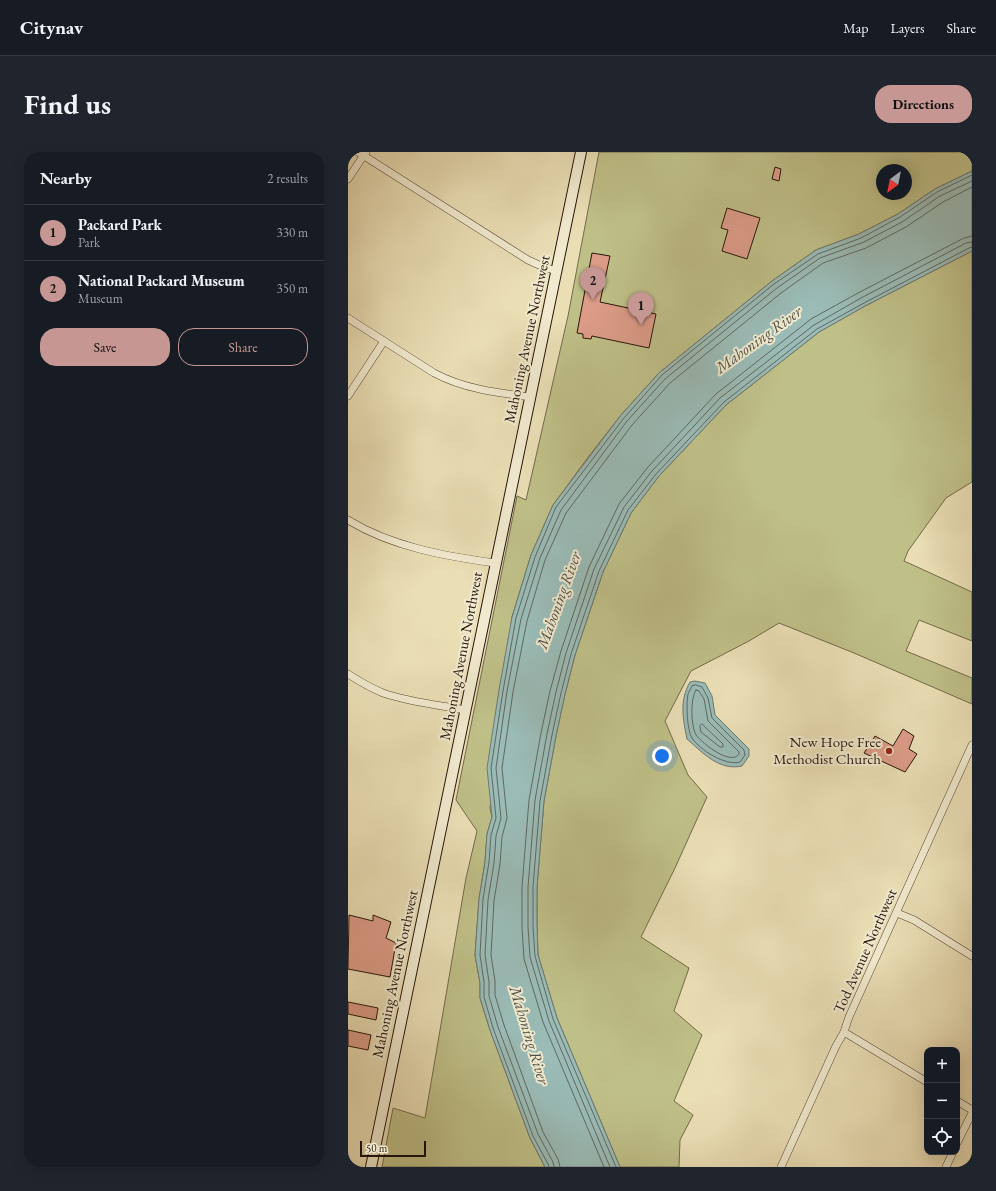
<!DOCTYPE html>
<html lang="en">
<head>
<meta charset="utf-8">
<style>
  :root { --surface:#171b24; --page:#20242c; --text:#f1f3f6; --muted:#9ea1a6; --line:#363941; --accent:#c59692 }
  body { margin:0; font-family:"EB Garamond",serif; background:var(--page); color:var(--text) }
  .controls { position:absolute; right:12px; bottom:12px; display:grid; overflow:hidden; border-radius:8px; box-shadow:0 4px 16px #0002 }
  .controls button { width:36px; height:36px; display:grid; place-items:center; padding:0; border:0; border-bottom:1px solid var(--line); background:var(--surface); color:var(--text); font:20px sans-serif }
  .compass { position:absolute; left:528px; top:12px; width:36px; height:36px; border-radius:50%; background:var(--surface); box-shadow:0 4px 16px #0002; rotate:212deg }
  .scale { position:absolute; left:12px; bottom:10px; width:66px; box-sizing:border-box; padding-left:4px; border:2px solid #27160c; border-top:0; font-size:11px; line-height:14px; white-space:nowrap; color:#27160c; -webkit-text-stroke:3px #f1eacf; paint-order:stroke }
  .you { position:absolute; left:314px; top:604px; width:14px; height:14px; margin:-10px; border:3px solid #fff; border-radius:50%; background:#1a73e8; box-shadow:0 0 0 6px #1a73e833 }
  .badge { display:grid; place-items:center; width:26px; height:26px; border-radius:50%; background:var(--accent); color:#111; font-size:13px; font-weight:700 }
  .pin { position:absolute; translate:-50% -33px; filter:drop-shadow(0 1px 2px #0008) }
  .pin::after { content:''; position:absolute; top:21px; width:14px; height:12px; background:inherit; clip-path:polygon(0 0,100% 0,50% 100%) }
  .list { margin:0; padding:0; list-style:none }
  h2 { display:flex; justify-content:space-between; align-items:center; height:52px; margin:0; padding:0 16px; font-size:17px }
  h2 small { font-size:13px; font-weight:400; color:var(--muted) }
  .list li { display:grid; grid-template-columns:26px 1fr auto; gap:12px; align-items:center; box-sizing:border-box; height:56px; padding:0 16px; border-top:1px solid var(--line) }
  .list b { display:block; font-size:15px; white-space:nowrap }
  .list p { margin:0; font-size:13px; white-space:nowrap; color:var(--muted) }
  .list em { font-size:13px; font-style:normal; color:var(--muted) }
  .actions { display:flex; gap:8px; padding:12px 16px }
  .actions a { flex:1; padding:9px 0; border:1px solid var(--accent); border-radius:16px; text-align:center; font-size:14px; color:var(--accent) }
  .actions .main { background:var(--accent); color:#111 }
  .icon { flex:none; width:22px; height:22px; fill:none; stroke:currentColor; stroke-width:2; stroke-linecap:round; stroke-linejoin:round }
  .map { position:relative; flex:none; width:624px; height:1015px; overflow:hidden; border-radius:16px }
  header { display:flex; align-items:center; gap:24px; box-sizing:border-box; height:56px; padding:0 20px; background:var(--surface); border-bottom:1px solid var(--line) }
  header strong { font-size:19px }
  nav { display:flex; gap:22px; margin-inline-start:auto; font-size:14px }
  .intro { display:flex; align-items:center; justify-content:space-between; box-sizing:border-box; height:96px; padding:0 24px }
  h1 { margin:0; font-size:28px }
  .button { padding:10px 18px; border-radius:16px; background:var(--accent); color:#111; font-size:14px; font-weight:700 }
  main { display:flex; gap:24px; padding:0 24px }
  aside { flex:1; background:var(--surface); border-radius:16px; box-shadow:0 4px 16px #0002 }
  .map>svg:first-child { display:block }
  .green { fill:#bfbf88; stroke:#736a4a; fill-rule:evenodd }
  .water { fill:#9abbb6; stroke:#6c7972 }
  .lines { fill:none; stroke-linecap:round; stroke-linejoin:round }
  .shore { stroke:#606861; stroke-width:1 }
  .building { fill:#dc9c88; stroke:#27160c }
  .minor-casing { stroke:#584836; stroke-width:8 }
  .secondary-casing { stroke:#27160c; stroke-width:12 }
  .minor { stroke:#f1eacf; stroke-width:7 }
  .secondary { stroke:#f1eacf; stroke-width:10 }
  .poi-dot { fill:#8f2418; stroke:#f1eacf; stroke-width:1.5 }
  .labels { text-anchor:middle; stroke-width:4; stroke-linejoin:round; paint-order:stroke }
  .street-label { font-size:15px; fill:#27160c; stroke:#f1eacf }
  .poi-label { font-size:15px; fill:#27160c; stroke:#f1eacf; text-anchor:end }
  .water-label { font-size:16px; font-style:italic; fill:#4f5048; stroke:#f1eacf }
</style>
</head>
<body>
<header>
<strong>Citynav</strong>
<nav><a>Map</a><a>Layers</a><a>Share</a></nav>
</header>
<div class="intro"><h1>Find us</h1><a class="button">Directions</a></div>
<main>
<aside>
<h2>Nearby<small>2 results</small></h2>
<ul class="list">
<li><span class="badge">1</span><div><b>Packard Park</b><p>Park</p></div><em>330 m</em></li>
<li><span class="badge">2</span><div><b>National Packard Museum</b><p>Museum</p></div><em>350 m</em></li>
</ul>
<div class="actions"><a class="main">Save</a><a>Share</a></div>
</aside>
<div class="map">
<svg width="624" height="1015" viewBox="0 0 624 1015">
  <rect width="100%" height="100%" fill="#eadeb5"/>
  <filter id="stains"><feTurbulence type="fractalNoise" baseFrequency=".005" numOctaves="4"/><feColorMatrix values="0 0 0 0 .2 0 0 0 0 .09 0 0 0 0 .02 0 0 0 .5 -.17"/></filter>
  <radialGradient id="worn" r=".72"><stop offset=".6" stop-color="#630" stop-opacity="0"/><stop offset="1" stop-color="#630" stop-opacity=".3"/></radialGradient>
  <g class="green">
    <path d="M251,0H624V19L587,37L550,62L511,82L468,98L424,129L311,221L273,263L241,304L205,353L183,403L164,465L142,656L144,665L139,682L137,710L131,747L127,803L132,831V846L142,878L182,986L197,1015H34L45,956L77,966L118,726L129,679L108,648L169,344L178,348L220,164ZM534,18H558V42H534Z"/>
    <path d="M624,99V330L598,346L560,399L556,409L624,440V489L571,468L558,499L624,526V552L506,501L431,471L401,489L343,519L317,569L340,623L359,645L327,716L293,785L341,816L326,859L354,883L326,949L345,963L332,988L331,1015H272L209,866L190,803L189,774V735L196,649L208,584L217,542L227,503L255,420L283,361L311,324L378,253L471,180L517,154Z"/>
  </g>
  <g class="water">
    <path d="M624,19V99L517,154L471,180L378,253L311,324L283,361L255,420L227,503L217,542L208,584L196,649L189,735V774L190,803L209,866L272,1015H197L182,986L142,878L132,846V831L127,803L131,747L137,710L139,682L144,665L139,616L151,538L164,465L183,403L205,353L273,263L311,221L424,129L468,98L511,82L550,62L587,37Z"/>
    <path d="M347,529L357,531L364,544L367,563L401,597V604L394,614C371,619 355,601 339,587C335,567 331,549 342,530Z"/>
  </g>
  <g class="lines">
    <g class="shore">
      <path d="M348,533L354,535L360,546L364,566L396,598L397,603L392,610C377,614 352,598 344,586C339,579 338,551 340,542C341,539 343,537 344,534Z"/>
      <path d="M348,538L351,539L356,547L360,569L391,600V602C383,614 355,592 348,583C343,575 342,546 348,538Z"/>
      <path d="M354,572L375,592V595H372L353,580L352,574Z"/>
      <path d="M201,1015L200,1012L185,984L145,876L136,845V830L132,803L135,747L141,710L143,683L148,666L143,616L155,539L168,466L187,405L208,355L276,266L314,223L426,132L470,102L513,86L552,65L589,40L624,23"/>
      <path d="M206,1015L205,1010L190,982L150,875L141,844V830L137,803L140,748L146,711L148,684L153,666L148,616L159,539L173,467L192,406L213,358L279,269L317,227L429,136L472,106L516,90L554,70L592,44L624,29"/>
      <path d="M212,1015L210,1007L195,980L156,873L147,843V829L143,803L146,749L152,712L154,685L159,666L154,616L165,540L179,469L197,408L218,361L284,273L322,231L433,141L475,111L518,96L558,75L595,50L624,35"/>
      <path d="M256,1015L195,870L176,807L174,775V735L181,648L193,581L202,539L213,499L241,415L271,352L300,315L368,242L463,167L510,141L616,86L624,84"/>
      <path d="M262,1015L201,869L182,805L180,775V735L187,648L199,582L208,540L218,501L246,417L276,355L304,319L372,246L466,173L513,146L618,91L624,90"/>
      <path d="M268,1015L205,867L187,804L185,775V735L192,649L204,583L213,541L223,502L251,419L280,358L308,322L376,250L469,177L516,151L621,96L624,95"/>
    </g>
  </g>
  <g class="building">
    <path d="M427,15L433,17L431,29L424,27Z"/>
    <path d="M379,56L412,66L399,107L374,99L380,78L373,76Z"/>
    <path d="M244,101L262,104L252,150L308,162L301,196L244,184L243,187L235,186V182L229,181Z"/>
    <path d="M555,577L566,584L561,597L569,602L557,620L516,601L527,584L545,594Z"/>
    <path d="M1,763L25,769V763L43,770L38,786L48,791L42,825L0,817Z"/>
    <path d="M0,850L30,856L28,868L0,862Z"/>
    <path d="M0,878L23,883L20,898L0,894Z"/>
  </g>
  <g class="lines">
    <defs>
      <g id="minor">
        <path d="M10,0L180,108L191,113L208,119"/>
        <path d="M0,27L18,0"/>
        <path d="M0,166L86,221C116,237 150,241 183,245"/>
        <path d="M0,244L36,189"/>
        <path d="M0,368C44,395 97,404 147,411"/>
        <path d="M0,522C11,529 23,536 35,541C61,550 90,553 117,558"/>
        <path d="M549,761L566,768L624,804"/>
        <path d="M496,880L579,930"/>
        <path d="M609,949L624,958"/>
        <path d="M609,991L624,961"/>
        <path d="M433,1015L488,894L496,880L501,865C542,774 583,684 624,593"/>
        <path d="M598,1015L605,1000"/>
      </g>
      <path id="secondary" d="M23,1015L233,0"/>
    </defs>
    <use href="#minor" class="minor-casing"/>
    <use href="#secondary" class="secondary-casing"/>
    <use href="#minor" class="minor"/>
    <use href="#secondary" class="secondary"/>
  </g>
  <circle class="poi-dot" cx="541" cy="599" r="4"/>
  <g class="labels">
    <g class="street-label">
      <text transform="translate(179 187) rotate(-78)" y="5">Mahoning Avenue Northwest</text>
      <text transform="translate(113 504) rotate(-79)" y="5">Mahoning Avenue Northwest</text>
      <text transform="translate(517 799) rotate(-66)" y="5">Tod Avenue Northwest</text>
      <text transform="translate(47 822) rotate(-78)" y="5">Mahoning Avenue Northwest</text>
    </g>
    <g class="poi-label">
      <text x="533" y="595">New Hope Free<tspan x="533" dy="17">Methodist Church</tspan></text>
    </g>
    <g class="water-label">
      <text transform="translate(410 187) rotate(-36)" y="6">Mahoning River</text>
      <text transform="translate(210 448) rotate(-70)" y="6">Mahoning River</text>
      <text transform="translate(182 883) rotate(73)" y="6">Mahoning River</text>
    </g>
  </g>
  <rect width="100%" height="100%" filter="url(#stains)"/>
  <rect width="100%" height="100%" fill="url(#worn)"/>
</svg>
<div class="controls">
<button>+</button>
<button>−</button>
<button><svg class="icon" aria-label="locate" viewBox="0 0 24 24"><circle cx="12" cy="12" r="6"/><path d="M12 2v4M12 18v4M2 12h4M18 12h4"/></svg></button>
</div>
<svg class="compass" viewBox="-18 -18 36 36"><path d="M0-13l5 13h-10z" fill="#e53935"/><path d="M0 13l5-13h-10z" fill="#9ea1a6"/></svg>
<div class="scale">50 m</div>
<div class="you"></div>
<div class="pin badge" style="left:293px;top:173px">1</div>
<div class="pin badge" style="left:245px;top:148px">2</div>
</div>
</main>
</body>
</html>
